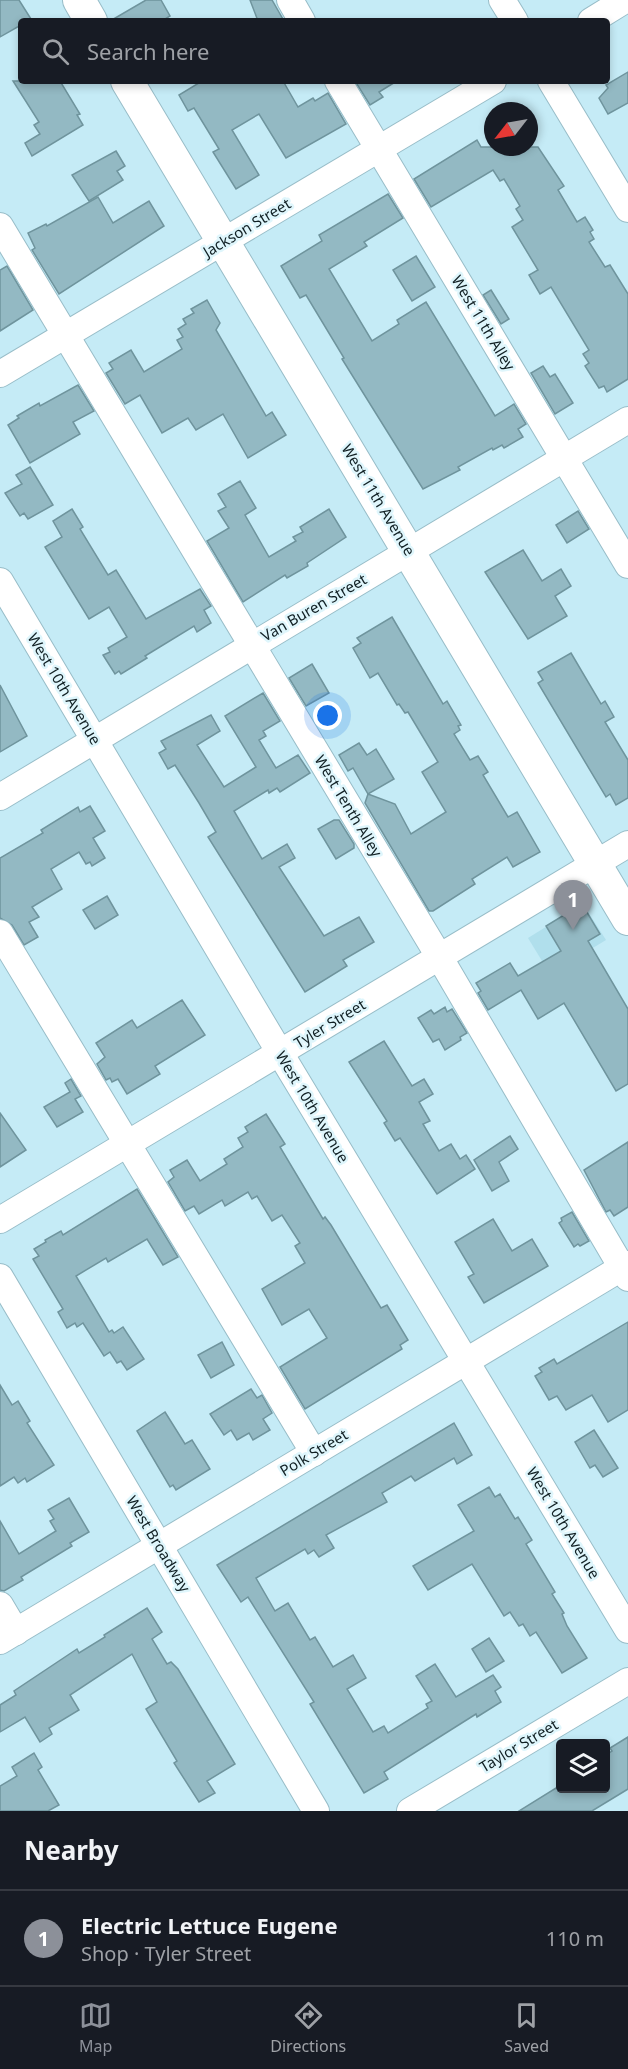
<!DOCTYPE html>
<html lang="en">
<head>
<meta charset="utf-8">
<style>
  :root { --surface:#171b24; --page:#242831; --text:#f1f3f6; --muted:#9ea1a6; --line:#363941; --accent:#8c9099 }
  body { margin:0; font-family:"Noto Sans",sans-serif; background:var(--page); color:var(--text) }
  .controls { position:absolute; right:18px; bottom:18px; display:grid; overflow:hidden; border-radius:6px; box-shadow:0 3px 9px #0003 }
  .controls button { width:54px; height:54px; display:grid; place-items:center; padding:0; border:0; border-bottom:2px solid var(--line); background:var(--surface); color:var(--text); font:30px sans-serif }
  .compass { position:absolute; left:484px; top:102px; width:54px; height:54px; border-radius:50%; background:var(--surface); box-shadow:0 3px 9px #0003; rotate:239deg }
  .you { position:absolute; left:328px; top:716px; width:21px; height:21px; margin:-15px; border:4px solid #fff; border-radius:50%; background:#1a73e8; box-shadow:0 0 0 9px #1a73e833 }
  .badge { display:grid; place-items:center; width:39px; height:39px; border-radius:50%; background:var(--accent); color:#fff; font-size:20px; font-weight:700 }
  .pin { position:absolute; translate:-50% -50px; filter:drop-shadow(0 2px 3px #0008) }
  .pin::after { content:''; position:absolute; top:32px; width:21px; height:18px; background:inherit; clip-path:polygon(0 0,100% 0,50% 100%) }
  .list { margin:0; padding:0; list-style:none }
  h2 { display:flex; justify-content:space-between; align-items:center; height:78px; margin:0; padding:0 24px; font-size:26px }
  h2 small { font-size:20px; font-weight:400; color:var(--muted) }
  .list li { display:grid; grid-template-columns:39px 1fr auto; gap:18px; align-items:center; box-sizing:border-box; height:96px; padding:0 24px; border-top:2px solid var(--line) }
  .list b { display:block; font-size:22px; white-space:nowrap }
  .list p { margin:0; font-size:20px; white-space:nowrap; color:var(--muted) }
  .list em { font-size:20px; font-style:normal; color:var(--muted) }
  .icon { flex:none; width:33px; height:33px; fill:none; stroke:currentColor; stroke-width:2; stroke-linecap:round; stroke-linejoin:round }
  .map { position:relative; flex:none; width:628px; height:1811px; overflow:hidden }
  .search { position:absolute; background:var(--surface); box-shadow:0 3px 9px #0003; left:18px; right:18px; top:18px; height:66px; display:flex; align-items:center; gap:15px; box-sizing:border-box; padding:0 21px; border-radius:6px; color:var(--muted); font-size:22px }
  .sheet { height:174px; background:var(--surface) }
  nav { display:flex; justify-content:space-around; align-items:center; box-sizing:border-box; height:84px; border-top:2px solid var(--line); background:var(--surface); font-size:16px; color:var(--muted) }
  nav a { display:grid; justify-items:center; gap:3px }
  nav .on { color:var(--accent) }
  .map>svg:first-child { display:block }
  .built { fill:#b0dfec }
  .building { fill:#93b9c3; stroke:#6f949d; stroke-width:1.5 }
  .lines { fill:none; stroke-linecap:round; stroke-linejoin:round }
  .minor-casing { stroke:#98bdc8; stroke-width:28 }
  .major-casing { stroke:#98bdc8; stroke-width:34 }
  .minor { stroke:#fff; stroke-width:26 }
  .major { stroke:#fff; stroke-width:32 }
  .labels { text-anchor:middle; stroke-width:5; stroke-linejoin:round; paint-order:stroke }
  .street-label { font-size:15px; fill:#101f23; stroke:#dff6fc }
</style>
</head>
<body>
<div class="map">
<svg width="628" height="1811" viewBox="0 0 628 1811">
  <rect width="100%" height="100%" fill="#c5ebf6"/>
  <path class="built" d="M583,904L606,940L550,974L528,938Z"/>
  <g class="building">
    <path d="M0,0H19L31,19L21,21V25L0,37Z"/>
    <path d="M146,0H161L170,16L162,21H110Z"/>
    <path d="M250,0H272L284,21H258Z"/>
    <path d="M628,72V103L608,114L599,98L608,88L606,85Z"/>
    <path d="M13,81H60L80,114L77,115L83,125L32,156L25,143L40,134L34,125L39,122Z"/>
    <path d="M202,81H283L298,107L313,98L315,101L328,93L346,124L286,158L259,114L232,130L259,175L236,189L213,152L219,149L194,108L188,111L179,95Z"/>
    <path d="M355,81H397L379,92L383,97L370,105Z"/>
    <path d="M477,140L481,147H538L564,186L558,190L577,222L585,217L593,230L590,232L594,239L589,242L605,267L610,265L628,294V379L607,392L604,386L599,388L585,366L589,363L583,354L589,350L551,287L540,294L529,275L538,270L512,227L523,220L516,209L520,206L504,179L500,181L493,170L431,207L414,179Z"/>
    <path d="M116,151L125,166L117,171L123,180L89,201L72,175Z"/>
    <path d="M388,194L403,218L364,242L367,246L329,269L372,341L399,324L397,320L426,302L495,416L514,404L526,424L518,429L523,437L504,448L502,445L493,450L492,448L458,467L460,470L423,489L342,359L344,358L306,295L300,298L281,266L322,241L319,235Z"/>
    <path d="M98,197L113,223L149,201L164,226L59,294L32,250L35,248L28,233L46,224L47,226Z"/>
    <path d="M416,256L435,287L412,301L393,270Z"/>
    <path d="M7,266L33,310L0,331V270Z"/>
    <path d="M491,290L509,319L501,324L483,295Z"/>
    <path d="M207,300L220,323L216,330L266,416L272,412L286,435L248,458L223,414L196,430L188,418L162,433L140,395L125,404L106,373L113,369L109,363L131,350L144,372L182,349L177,340L183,337L178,329L186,324L183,319L194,313L191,309Z"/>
    <path d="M543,366L550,377L555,374L573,403L555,414L531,373Z"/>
    <path d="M78,385L94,411L73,422L80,434L30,463L8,425L19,418L17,416L39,403L40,406Z"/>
    <path d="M30,467L53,505L28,519L24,513L20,516L5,493L22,484L16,475Z"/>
    <path d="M240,481L256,508L245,515L269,557L296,541L293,537L303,532L300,527L329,509L346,537L307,563L308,566L287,578L285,575L243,602L207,541L229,528L218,511L226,507L218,494Z"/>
    <path d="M72,509L83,527L80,529L108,575L116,570L146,619L200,589L211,606L204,610L211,623L197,632L194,626L145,656L147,658L121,674L119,671L115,674L103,655L110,652L108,648L127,637L109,607L89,619L45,547L62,537L53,521Z"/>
    <path d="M578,511L589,529L567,543L556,525Z"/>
    <path d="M523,550L542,581L561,569L571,586L555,596L567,616L528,639L485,572Z"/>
    <path d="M392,617L443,704L447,701L461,725L458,726L460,730L454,734L470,760L478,756L488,772L483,775L508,817L517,812L540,852L513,867L507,857L472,879L475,884L433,911H429L365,803L368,794L395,804L411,834L446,812L422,772L438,762L408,712L405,713L399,704L397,705L378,673L370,678L353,648L361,643L357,638Z"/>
    <path d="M571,653L601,704L605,701L614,717L605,722L628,760V798L616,805L610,794L606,797L538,683L543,680L538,672Z"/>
    <path d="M312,664L329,693L306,706L289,678Z"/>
    <path d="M0,685L27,736L0,752Z"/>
    <path d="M263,693L280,721L263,731L266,736L259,740L276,768L298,755L310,773L280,792L277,788L269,793L268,790L234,811L262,859L287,844L295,858L279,867L324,936L359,917L374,942L343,960L347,966L305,992L208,837L216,832L199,803L175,765L168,769L159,753L166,749L161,741L211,715L220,731L197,745L224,787L256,767L225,716Z"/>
    <path d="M359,743L367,755L376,749L394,779L368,794L353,768L348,771L339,755Z"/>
    <path d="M90,806L105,831L93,838L105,858L92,866L90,862L86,864L79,852L51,869L62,889L32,907L39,917L29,922L38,937L24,945L12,925L0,918V858L43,833L41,830L78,807L80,812Z"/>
    <path d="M334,820H339L354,844V848L336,859L318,829Z"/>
    <path d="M107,896L118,915L95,929L83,910Z"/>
    <path d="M582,904L600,934L588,941L628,1009V1084L616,1091L564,1003L538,1019L521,990L488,1010L478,993L481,991L476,983L510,963L518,976L561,951L546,926Z"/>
    <path d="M182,1000L205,1035L155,1066L160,1074L127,1094L118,1079L112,1082L110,1078L106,1080L97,1064L105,1057L96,1043L132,1020L137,1028Z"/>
    <path d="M445,1007L447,1012L452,1009L467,1033L460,1037L461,1040L445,1050L439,1039L433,1042L418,1018L431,1010L434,1014Z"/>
    <path d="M384,1041L412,1086L424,1079L433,1094L419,1102L430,1121L423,1124L439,1151L451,1144L460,1159L466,1155L475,1169L437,1194L400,1138L395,1141L384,1123L387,1121L349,1062Z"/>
    <path d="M71,1079L81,1096L75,1099L83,1112L57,1127L44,1107L70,1092L65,1083Z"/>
    <path d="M0,1113L26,1150L0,1167Z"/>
    <path d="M266,1114L285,1144L280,1147L323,1219L325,1217L331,1225L381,1308L387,1305L408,1340L400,1345L402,1349L305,1409L280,1367L327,1338L309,1309L282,1325L262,1289L305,1263L295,1246L300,1243L282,1215L272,1221L257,1196L252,1199L248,1192L225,1206L222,1200L199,1214L194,1206L185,1211L168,1182L174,1177L170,1170L187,1160L200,1181L227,1164L224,1159L243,1147L238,1138L248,1132L245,1127Z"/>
    <path d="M510,1136L518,1149L499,1162L509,1181L492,1191L474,1160Z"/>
    <path d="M628,1142V1207L614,1216L610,1210L606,1212L584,1170Z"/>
    <path d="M137,1189L178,1257L163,1265L147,1239L108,1262L106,1258L76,1276L109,1332L112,1330L114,1333L123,1327L144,1359L127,1370L121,1361L117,1363L110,1352L104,1356L83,1323L77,1327L75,1323L67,1328L58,1312L63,1309L33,1259L39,1256L34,1249L46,1242L45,1240L61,1231L63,1235Z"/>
    <path d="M572,1212L589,1241L580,1246L578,1244L574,1247L559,1223L562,1221L561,1218Z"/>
    <path d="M493,1219L512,1251L532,1239L548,1266L484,1303L468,1277L474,1274L455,1242Z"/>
    <path d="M628,1322V1410L608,1422L592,1395L566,1410L557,1396L549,1400L535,1376L542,1372L539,1368L554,1359L557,1364Z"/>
    <path d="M222,1342L234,1365L211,1378L198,1355Z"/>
    <path d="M0,1385L12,1405L18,1401L30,1421L27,1423L54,1465L27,1482L25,1478L18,1483L14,1477L0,1486Z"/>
    <path d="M251,1389L257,1398L262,1395L272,1413L263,1419L270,1430L253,1440L249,1433L237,1440L231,1430L224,1435L210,1414Z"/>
    <path d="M165,1412L185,1444L192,1440L210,1469L176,1490L173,1485L170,1487L137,1431Z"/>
    <path d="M454,1423L472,1455L457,1464L454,1458L415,1481L411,1476L382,1493L387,1502L326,1535L334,1548L319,1557L314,1550L308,1554L305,1549L256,1578L275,1611L288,1603L310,1640L315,1637L333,1667L353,1655L366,1678L347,1689L373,1732L384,1726L388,1733L428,1708L426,1704L432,1701L416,1676L435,1664L456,1697L493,1675L501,1687L495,1691L501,1702L477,1717L476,1714L384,1772L388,1779L364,1793L310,1704L314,1702L248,1597L241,1602L217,1565Z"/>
    <path d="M594,1430L618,1468L603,1477L595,1465L590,1468L575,1442Z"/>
    <path d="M489,1487L495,1497L500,1494L515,1519L518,1517L532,1540L526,1544L555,1592L552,1594L564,1613L562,1614L567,1626L587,1658L562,1673L536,1632L530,1636L523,1624L519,1626L510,1612L504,1616L472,1564L428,1590L413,1566L474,1531L458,1505Z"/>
    <path d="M69,1498L89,1532L70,1543L72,1546L21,1577L23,1580L4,1591L0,1590V1521L19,1554L56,1531L50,1521L54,1519L48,1510Z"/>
    <path d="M147,1608L162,1632L152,1639L167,1664L171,1662L178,1669L235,1764L207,1781L215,1793L199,1802L174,1763L177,1761L146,1709L157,1702L132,1654L70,1695L79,1710L49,1728L52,1734L40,1742L25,1717L0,1732V1705L16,1695L14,1691L77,1649L79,1653L105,1637L104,1635Z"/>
    <path d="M489,1638L504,1661L486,1672L472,1649Z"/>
    <path d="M628,1737V1789L592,1811H519L556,1788H606V1755L612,1751L610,1748Z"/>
    <path d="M34,1753L42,1767L38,1770L59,1805L48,1811H0V1786L17,1776L12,1767Z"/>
  </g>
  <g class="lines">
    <defs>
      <g id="minor">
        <path d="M290,0L302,21"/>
        <path d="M502,0L515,21"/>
        <path d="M591,21L625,0"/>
        <path d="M338,81L628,565"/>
        <path d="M551,81L628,209"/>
        <path d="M0,226L440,958L628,1278"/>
        <path d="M0,374L493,81"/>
        <path d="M0,581L280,1053L628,1630"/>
        <path d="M0,797L628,420"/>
        <path d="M0,933L314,1453"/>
        <path d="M0,1220L628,844"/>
        <path d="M0,1277L316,1811"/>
        <path d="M0,1605L16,1632"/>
        <path d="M0,1641L628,1264"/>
        <path d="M410,1811L628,1681"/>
      </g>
      <g id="major">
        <path d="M79,0L91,21"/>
        <path d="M127,81L628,919"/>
      </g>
    </defs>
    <use href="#minor" class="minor-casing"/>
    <use href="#major" class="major-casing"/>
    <use href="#minor" class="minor"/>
    <use href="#major" class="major"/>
  </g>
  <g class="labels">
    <g class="street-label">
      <text transform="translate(247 228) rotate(-31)" y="5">Jackson Street</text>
      <text transform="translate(483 323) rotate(59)" y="5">West 11th Alley</text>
      <text transform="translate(378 500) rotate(59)" y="5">West 11th Avenue</text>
      <text transform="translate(314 608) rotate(-30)" y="5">Van Buren Street</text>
      <text transform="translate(64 689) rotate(59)" y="5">West 10th Avenue</text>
      <text transform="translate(348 806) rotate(59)" y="5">West Tenth Alley</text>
      <text transform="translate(330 1024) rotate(-31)" y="5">Tyler Street</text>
      <text transform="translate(312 1107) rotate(59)" y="5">West 10th Avenue</text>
      <text transform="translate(314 1453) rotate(-31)" y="5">Polk Street</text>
      <text transform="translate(563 1523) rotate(59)" y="5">West 10th Avenue</text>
      <text transform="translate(158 1544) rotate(59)" y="5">West Broadway</text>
      <text transform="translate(519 1746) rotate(-31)" y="5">Taylor Street</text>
    </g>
  </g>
</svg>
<div class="controls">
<button><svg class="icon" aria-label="layers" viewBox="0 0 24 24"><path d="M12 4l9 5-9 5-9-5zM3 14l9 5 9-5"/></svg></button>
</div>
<svg class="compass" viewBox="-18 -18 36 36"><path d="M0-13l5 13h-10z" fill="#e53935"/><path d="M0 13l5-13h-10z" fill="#9ea1a6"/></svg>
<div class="you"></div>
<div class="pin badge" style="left:573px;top:930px">1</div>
<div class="search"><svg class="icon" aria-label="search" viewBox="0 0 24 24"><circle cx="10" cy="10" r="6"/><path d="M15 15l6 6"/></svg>Search here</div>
</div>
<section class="sheet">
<h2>Nearby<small></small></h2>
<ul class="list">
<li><span class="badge">1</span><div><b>Electric Lettuce Eugene</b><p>Shop · Tyler Street</p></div><em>110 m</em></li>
</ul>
</section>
<nav>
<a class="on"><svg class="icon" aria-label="map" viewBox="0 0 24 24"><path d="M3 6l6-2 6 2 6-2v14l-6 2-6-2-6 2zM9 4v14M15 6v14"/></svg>Map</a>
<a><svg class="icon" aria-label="directions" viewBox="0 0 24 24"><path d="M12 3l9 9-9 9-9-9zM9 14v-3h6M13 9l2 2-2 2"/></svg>Directions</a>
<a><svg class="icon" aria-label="saved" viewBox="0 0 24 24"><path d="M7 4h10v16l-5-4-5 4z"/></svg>Saved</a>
</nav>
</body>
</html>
